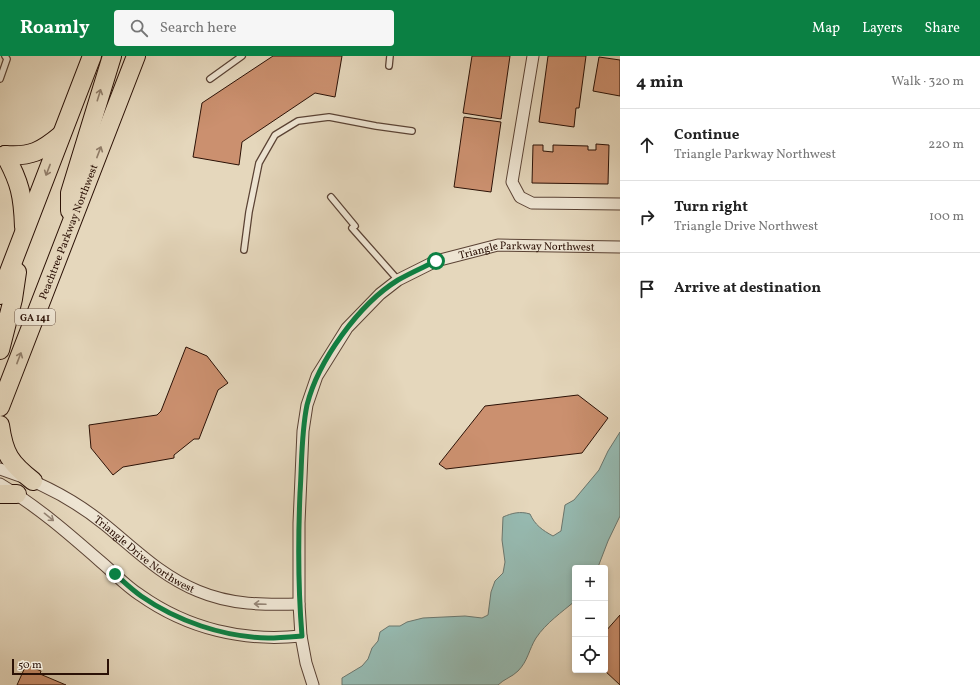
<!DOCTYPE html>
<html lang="en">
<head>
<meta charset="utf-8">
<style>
  :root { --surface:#fff; --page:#f6f6f6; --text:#222; --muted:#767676; --line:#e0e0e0; --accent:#0b8043 }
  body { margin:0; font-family:Vollkorn,serif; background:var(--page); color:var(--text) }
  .controls { position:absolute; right:12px; bottom:12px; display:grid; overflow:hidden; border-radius:4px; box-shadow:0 2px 6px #0003 }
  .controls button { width:36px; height:36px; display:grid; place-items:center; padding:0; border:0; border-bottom:1px solid var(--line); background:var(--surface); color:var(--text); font:20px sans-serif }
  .scale { position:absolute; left:12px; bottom:10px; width:97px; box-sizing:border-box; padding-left:4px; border:2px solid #2b1106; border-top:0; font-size:11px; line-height:14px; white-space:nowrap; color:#2b1106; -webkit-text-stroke:3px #eee5d3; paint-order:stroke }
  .stop { position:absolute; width:12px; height:12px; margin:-9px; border:3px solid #0b8043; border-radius:50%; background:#fff }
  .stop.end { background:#0b8043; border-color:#fff; box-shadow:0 1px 4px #0008 }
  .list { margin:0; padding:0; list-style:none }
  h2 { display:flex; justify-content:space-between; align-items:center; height:52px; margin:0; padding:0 16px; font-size:17px }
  h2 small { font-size:13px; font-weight:400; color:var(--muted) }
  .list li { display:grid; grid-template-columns:26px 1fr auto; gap:12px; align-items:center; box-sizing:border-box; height:72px; padding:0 16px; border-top:1px solid var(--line) }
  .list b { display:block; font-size:15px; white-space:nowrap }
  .list p { margin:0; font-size:13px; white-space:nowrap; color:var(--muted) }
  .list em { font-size:13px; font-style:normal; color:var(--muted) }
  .icon { flex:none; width:22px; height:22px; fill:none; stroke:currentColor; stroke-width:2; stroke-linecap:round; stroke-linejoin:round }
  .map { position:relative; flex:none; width:620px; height:629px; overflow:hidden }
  header { display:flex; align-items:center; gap:24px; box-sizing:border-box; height:56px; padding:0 20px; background:var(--accent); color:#fff }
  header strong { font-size:19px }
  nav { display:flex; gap:22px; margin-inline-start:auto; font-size:14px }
  .search { width:280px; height:36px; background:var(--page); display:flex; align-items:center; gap:10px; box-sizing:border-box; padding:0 14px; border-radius:4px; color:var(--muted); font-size:15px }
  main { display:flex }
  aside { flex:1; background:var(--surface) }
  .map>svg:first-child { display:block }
  .water { fill:#96bab1; stroke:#6b766d }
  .building { fill:#cb906f; stroke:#2b1106 }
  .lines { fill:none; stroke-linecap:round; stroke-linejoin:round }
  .service-casing { stroke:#5a4234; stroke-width:8 }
  .minor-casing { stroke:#5a4234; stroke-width:13 }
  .trunk-casing { stroke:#2b1106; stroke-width:20 }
  .service { stroke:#eee5d3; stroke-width:5.5 }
  .minor { stroke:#eee5d3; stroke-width:11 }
  .trunk { stroke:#e5d7bc; stroke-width:18 }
  .oneway { stroke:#917e6a }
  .oneway2 { stroke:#968677 }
  .route { stroke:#0b8043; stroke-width:5 }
  .labels { text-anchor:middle; stroke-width:3; stroke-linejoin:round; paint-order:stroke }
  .shield { fill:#eee5d3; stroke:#665144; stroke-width:1 }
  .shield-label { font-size:10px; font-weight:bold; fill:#2b1106 }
  .street-label { font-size:11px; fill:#2b1106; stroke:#eee5d3 }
</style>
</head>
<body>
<header>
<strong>Roamly</strong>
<div class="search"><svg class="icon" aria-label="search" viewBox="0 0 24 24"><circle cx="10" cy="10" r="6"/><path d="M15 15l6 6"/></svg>Search here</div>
<nav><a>Map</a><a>Layers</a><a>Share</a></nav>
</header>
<main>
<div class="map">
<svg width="620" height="629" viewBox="0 0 620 629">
  <rect width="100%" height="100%" fill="#e5d7bc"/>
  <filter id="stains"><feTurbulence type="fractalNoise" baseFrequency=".005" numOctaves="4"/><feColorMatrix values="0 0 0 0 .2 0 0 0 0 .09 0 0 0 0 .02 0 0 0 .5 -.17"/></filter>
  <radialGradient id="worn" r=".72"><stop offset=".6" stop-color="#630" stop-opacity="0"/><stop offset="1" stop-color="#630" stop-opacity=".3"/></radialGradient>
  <path class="water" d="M620,376V460L608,485L598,511L597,512H575V545C562,556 546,567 536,582C529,593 528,605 518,615C512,621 504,623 498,629H342V622L362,610L368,603L372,592L378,585L380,576L389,570H400L407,566L423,562L465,560L482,562L488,559L491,536L495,525L503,517L505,506L502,484L503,461C512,457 520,455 530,458C535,469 542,474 553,480L561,475L565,449L574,444L599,414L608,395Z"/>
  <g class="building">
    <path d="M273,0H342L335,41L315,37L242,86L239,109L193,101L202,47Z"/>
    <path d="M472,0H510L501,63L463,57Z"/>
    <path d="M548,0H586L579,52H576L574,71L539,66Z"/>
    <path d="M599,1L620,4V40L593,35Z"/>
    <path d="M464,61L501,66L491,136L454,131Z"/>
    <path d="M596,88L609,89L608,128L532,127L533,89H543V95L553,96V89L588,90V94H596Z"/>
    <path d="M186,291L207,300L228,327L218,334L199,383H194L174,399V402L123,411L113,419L91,392L89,369L157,359L161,355Z"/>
    <path d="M578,339L608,362L582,397L446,413L439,408L485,350Z"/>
    <path d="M620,559V629L604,614H605V576Z"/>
    <path d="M26,609L41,615L40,618L66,629H17Z"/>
  </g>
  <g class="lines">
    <defs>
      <g id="service">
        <path d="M389,10L390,0"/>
        <path d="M0,23L7,3L5,0"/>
        <path d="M210,23L242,0"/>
        <path d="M331,141L355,170"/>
        <path d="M352,172L398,224"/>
        <path d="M244,194L249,156L259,107L275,79L298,65L329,61L376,70L412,75"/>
      </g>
      <g id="minor">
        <path d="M533,0L512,126L520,141L532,147L620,148"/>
        <path id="s1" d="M0,413C38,425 73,443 104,468C135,493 161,520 198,535C231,549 264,549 299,548"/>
        <path d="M0,428C37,450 69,478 101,506C114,517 126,530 140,539C188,573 244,586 301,580"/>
        <path id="s2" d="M313,629L306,607L301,580L299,548V467L303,375L307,349L317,320L347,272L380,238L398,224L436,205L498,189L620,191"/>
      </g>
      <g id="trunk">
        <path d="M5,99C20,126 23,140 24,171"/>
        <path d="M5,99C31,101 42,95 61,79"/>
        <path d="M70,155V137L112,0"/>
        <path d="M0,239L92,0"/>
        <path d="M0,294L13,243L17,216"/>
        <path id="s3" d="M0,351L136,0"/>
        <path d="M0,369C4,398 10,407 33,425"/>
        <path d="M0,438H17"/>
      </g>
    </defs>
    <use href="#service" class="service-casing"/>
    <use href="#minor" class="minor-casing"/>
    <use href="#trunk" class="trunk-casing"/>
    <use href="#service" class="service"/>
    <use href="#minor" class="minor"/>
    <use href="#trunk" class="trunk"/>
  </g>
  <defs><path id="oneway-shaft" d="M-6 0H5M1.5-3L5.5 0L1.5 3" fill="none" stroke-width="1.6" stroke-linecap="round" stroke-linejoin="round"/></defs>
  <g class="oneway">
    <use href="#oneway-shaft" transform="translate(99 39) rotate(-73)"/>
    <use href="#oneway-shaft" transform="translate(99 96) rotate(-69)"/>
    <use href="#oneway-shaft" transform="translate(48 114) rotate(111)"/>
    <use href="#oneway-shaft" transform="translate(19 302) rotate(-69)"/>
  </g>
  <g class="oneway2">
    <use href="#oneway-shaft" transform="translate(49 461) rotate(39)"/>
    <use href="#oneway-shaft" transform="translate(260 548) rotate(-178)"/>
  </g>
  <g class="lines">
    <path class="route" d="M115,518C123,525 131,533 141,540C177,565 223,581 268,582C279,582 290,581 302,580C298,532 298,485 300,437C302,408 301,378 307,349C318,305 359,248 398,224C410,217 424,211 436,205"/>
  </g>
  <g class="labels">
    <rect class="shield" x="15" y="253" width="40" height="16" rx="3"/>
    <g class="shield-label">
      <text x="35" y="265">GA 141</text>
    </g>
    <g class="street-label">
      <text dy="4" stroke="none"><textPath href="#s3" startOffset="188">Peachtree Parkway Northwest</textPath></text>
      <text dy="4" stroke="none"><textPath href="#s2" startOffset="574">Triangle Parkway Northwest</textPath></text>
      <text dy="4" stroke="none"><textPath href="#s1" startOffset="169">Triangle Drive Northwest</textPath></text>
    </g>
  </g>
  <rect width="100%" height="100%" filter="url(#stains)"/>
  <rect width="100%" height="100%" fill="url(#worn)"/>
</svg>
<div class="controls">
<button>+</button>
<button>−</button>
<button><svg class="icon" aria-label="locate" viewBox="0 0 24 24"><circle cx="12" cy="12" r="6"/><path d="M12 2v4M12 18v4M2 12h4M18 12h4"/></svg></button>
</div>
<div class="scale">50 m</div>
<div class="stop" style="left:436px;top:205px"></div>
<div class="stop end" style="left:115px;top:518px"></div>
</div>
<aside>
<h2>4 min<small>Walk · 320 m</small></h2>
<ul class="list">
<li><svg class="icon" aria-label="ahead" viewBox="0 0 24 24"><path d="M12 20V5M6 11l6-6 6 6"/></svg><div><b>Continue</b><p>Triangle Parkway Northwest</p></div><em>220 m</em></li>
<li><svg class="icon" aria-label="right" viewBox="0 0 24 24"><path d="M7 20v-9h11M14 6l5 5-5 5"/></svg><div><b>Turn right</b><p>Triangle Drive Northwest</p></div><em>100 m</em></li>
<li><svg class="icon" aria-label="arrive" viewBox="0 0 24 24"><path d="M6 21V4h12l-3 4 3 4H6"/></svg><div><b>Arrive at destination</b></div></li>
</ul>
</aside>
</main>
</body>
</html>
